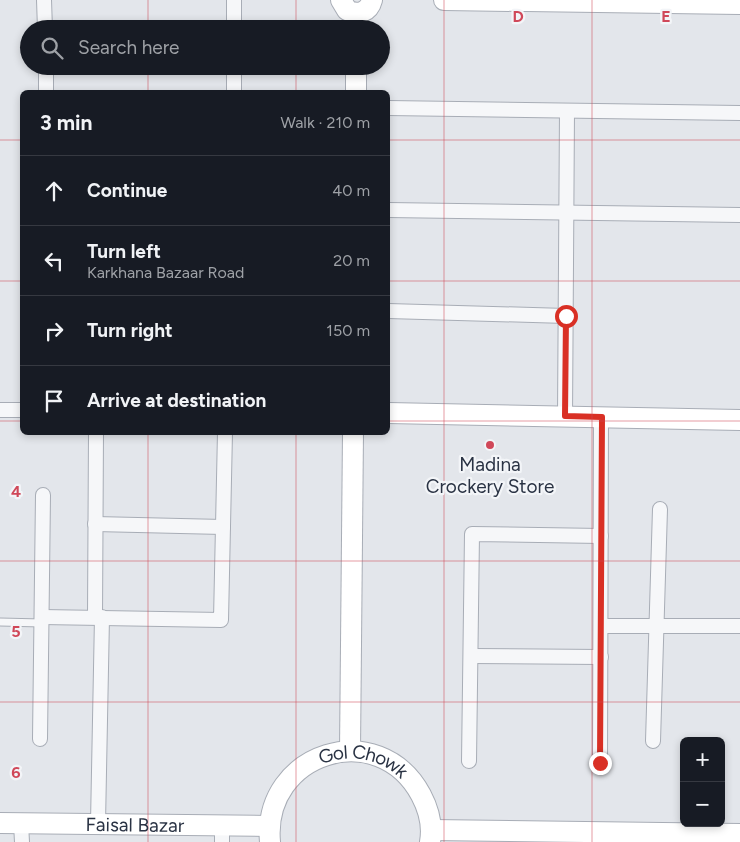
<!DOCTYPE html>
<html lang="en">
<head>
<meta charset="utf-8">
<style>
  :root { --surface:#171b24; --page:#20242c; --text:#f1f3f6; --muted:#9ea1a6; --line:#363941 }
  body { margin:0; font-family:Figtree,sans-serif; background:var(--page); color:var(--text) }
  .controls { position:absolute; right:15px; bottom:15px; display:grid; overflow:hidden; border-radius:8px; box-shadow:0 2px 8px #0003 }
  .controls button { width:45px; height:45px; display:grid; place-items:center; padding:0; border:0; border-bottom:1px solid var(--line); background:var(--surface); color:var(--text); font:25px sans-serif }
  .stop { position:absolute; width:15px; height:15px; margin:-11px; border:4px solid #d93025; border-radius:50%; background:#fff }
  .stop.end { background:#d93025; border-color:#fff; box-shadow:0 1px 5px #0008 }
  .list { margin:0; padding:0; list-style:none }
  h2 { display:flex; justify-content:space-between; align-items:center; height:65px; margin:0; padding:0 20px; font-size:21px }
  h2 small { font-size:16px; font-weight:400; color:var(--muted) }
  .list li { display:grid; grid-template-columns:32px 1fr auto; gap:15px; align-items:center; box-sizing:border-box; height:70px; padding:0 20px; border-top:1px solid var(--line) }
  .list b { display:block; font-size:19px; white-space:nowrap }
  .list p { margin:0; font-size:16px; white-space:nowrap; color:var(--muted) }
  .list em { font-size:16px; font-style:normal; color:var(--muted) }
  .icon { flex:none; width:28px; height:28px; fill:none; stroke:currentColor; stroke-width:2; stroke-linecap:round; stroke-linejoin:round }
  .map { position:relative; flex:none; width:740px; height:842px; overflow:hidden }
  .search { position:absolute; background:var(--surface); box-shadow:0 2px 8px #0003; left:20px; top:20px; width:370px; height:55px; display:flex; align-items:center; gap:12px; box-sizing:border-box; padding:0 18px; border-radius:28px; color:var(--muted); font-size:19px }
  .panel { position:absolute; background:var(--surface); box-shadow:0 2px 8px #0003; left:20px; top:90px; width:370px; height:345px; border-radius:8px }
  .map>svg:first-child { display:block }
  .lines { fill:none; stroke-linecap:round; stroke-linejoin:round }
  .lane-casing { stroke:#a8adb6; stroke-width:9 }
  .street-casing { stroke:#a8adb6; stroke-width:16 }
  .secondary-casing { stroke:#a8adb6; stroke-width:22 }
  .lane { stroke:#f6f7f9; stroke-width:7 }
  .street { stroke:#f6f7f9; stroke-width:14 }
  .secondary { stroke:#fff; stroke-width:20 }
  .route { stroke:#d93025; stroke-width:6 }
  .grid { fill:none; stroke:#d04859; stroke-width:1; stroke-opacity:0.55 }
  .poi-dot { fill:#d04859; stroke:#f3f5f8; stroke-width:2 }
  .labels { text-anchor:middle; stroke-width:4.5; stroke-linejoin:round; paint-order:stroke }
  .poi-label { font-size:19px; fill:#2a3344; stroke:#f3f5f8 }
  .street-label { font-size:19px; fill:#2a3344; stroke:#f3f5f8 }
  .grid-label { font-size:16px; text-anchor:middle; font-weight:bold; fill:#d04859; stroke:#f3f5f8; stroke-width:4.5; stroke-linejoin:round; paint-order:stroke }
</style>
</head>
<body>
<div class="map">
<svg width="740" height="842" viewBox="0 0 740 842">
  <rect width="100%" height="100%" fill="#e3e6eb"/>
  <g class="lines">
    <defs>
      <path id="lane" d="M0,622L42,623"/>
      <g id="street">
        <path d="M44,0L45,29"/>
        <path d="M234,0V29"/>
        <path d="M46,66V92"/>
        <path d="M234,66V92"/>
        <path d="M388,108L740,113"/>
        <path d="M388,210L740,215"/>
        <path d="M388,311L566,316"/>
        <path d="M0,410H22"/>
        <path d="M565,416L567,111"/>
        <path d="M95,524L223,527"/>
        <path d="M42,617L221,620L225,432"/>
        <path d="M95,617L96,432"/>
        <path d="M601,626H740"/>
        <path d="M471,656L601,657"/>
        <path d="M40,739L43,495"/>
        <path d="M653,741L660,509"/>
        <path d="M469,761L472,534L601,536"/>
        <path d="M600,763L601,417"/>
        <path d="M21,823L22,842"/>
        <path d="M98,823L102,617"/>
        <path d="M222,825V842"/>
      </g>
      <g id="secondary">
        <path d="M341,0L347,10C358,16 369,12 372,0"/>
        <path d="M444,0L740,4"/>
        <path d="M356,92V66"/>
        <path d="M388,413L740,420"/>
        <path d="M350,751L353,432"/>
        <path id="s1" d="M0,823L269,826"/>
        <path d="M432,830L740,834"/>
        <path id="s2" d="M270,842C262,752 379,716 421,795C429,810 433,825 430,842"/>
      </g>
    </defs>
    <use href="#lane" class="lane-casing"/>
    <use href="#street" class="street-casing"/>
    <use href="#secondary" class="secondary-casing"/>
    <use href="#lane" class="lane"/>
    <use href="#street" class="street"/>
    <use href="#secondary" class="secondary"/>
  </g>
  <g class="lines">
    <path class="route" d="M566,316L565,416L602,417L600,763"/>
  </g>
  <path class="grid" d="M148,0V29M296,0V29M444,0V842M592,0V842M148,66V92M296,66V92M0,140H22M388,140H740M0,281H22M388,281H740M0,421H22M388,421H740M148,432V842M296,432V842M0,561H740M0,702H740"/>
  <circle class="poi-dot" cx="490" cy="445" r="5"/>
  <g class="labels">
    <g class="poi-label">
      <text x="490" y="471">Madina<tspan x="490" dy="22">Crockery Store</tspan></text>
    </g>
    <g class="street-label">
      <text dy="7" stroke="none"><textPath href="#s2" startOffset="151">Gol Chowk</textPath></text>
      <text dy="7" stroke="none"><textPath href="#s1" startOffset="135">Faisal Bazar</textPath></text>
    </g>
  </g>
  <g class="grid-label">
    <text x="518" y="22">D</text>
    <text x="666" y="22">E</text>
    <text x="16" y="497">4</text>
    <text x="16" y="637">5</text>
    <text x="16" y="778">6</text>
  </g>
</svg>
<div class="controls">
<button>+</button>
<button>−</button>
</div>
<div class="stop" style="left:566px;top:316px"></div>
<div class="stop end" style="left:600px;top:763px"></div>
<div class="search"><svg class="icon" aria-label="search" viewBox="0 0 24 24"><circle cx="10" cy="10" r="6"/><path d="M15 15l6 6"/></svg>Search here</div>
<section class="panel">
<h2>3 min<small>Walk · 210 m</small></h2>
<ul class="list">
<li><svg class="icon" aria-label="ahead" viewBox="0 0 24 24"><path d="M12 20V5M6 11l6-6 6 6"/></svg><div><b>Continue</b></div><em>40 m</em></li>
<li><svg class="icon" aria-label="left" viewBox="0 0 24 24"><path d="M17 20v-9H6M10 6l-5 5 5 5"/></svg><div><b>Turn left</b><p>Karkhana Bazaar Road</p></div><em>20 m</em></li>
<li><svg class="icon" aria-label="right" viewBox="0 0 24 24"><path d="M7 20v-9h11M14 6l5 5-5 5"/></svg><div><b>Turn right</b></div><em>150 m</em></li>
<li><svg class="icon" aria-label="arrive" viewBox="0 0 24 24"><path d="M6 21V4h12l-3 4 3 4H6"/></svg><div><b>Arrive at destination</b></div></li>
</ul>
</section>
</div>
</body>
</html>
